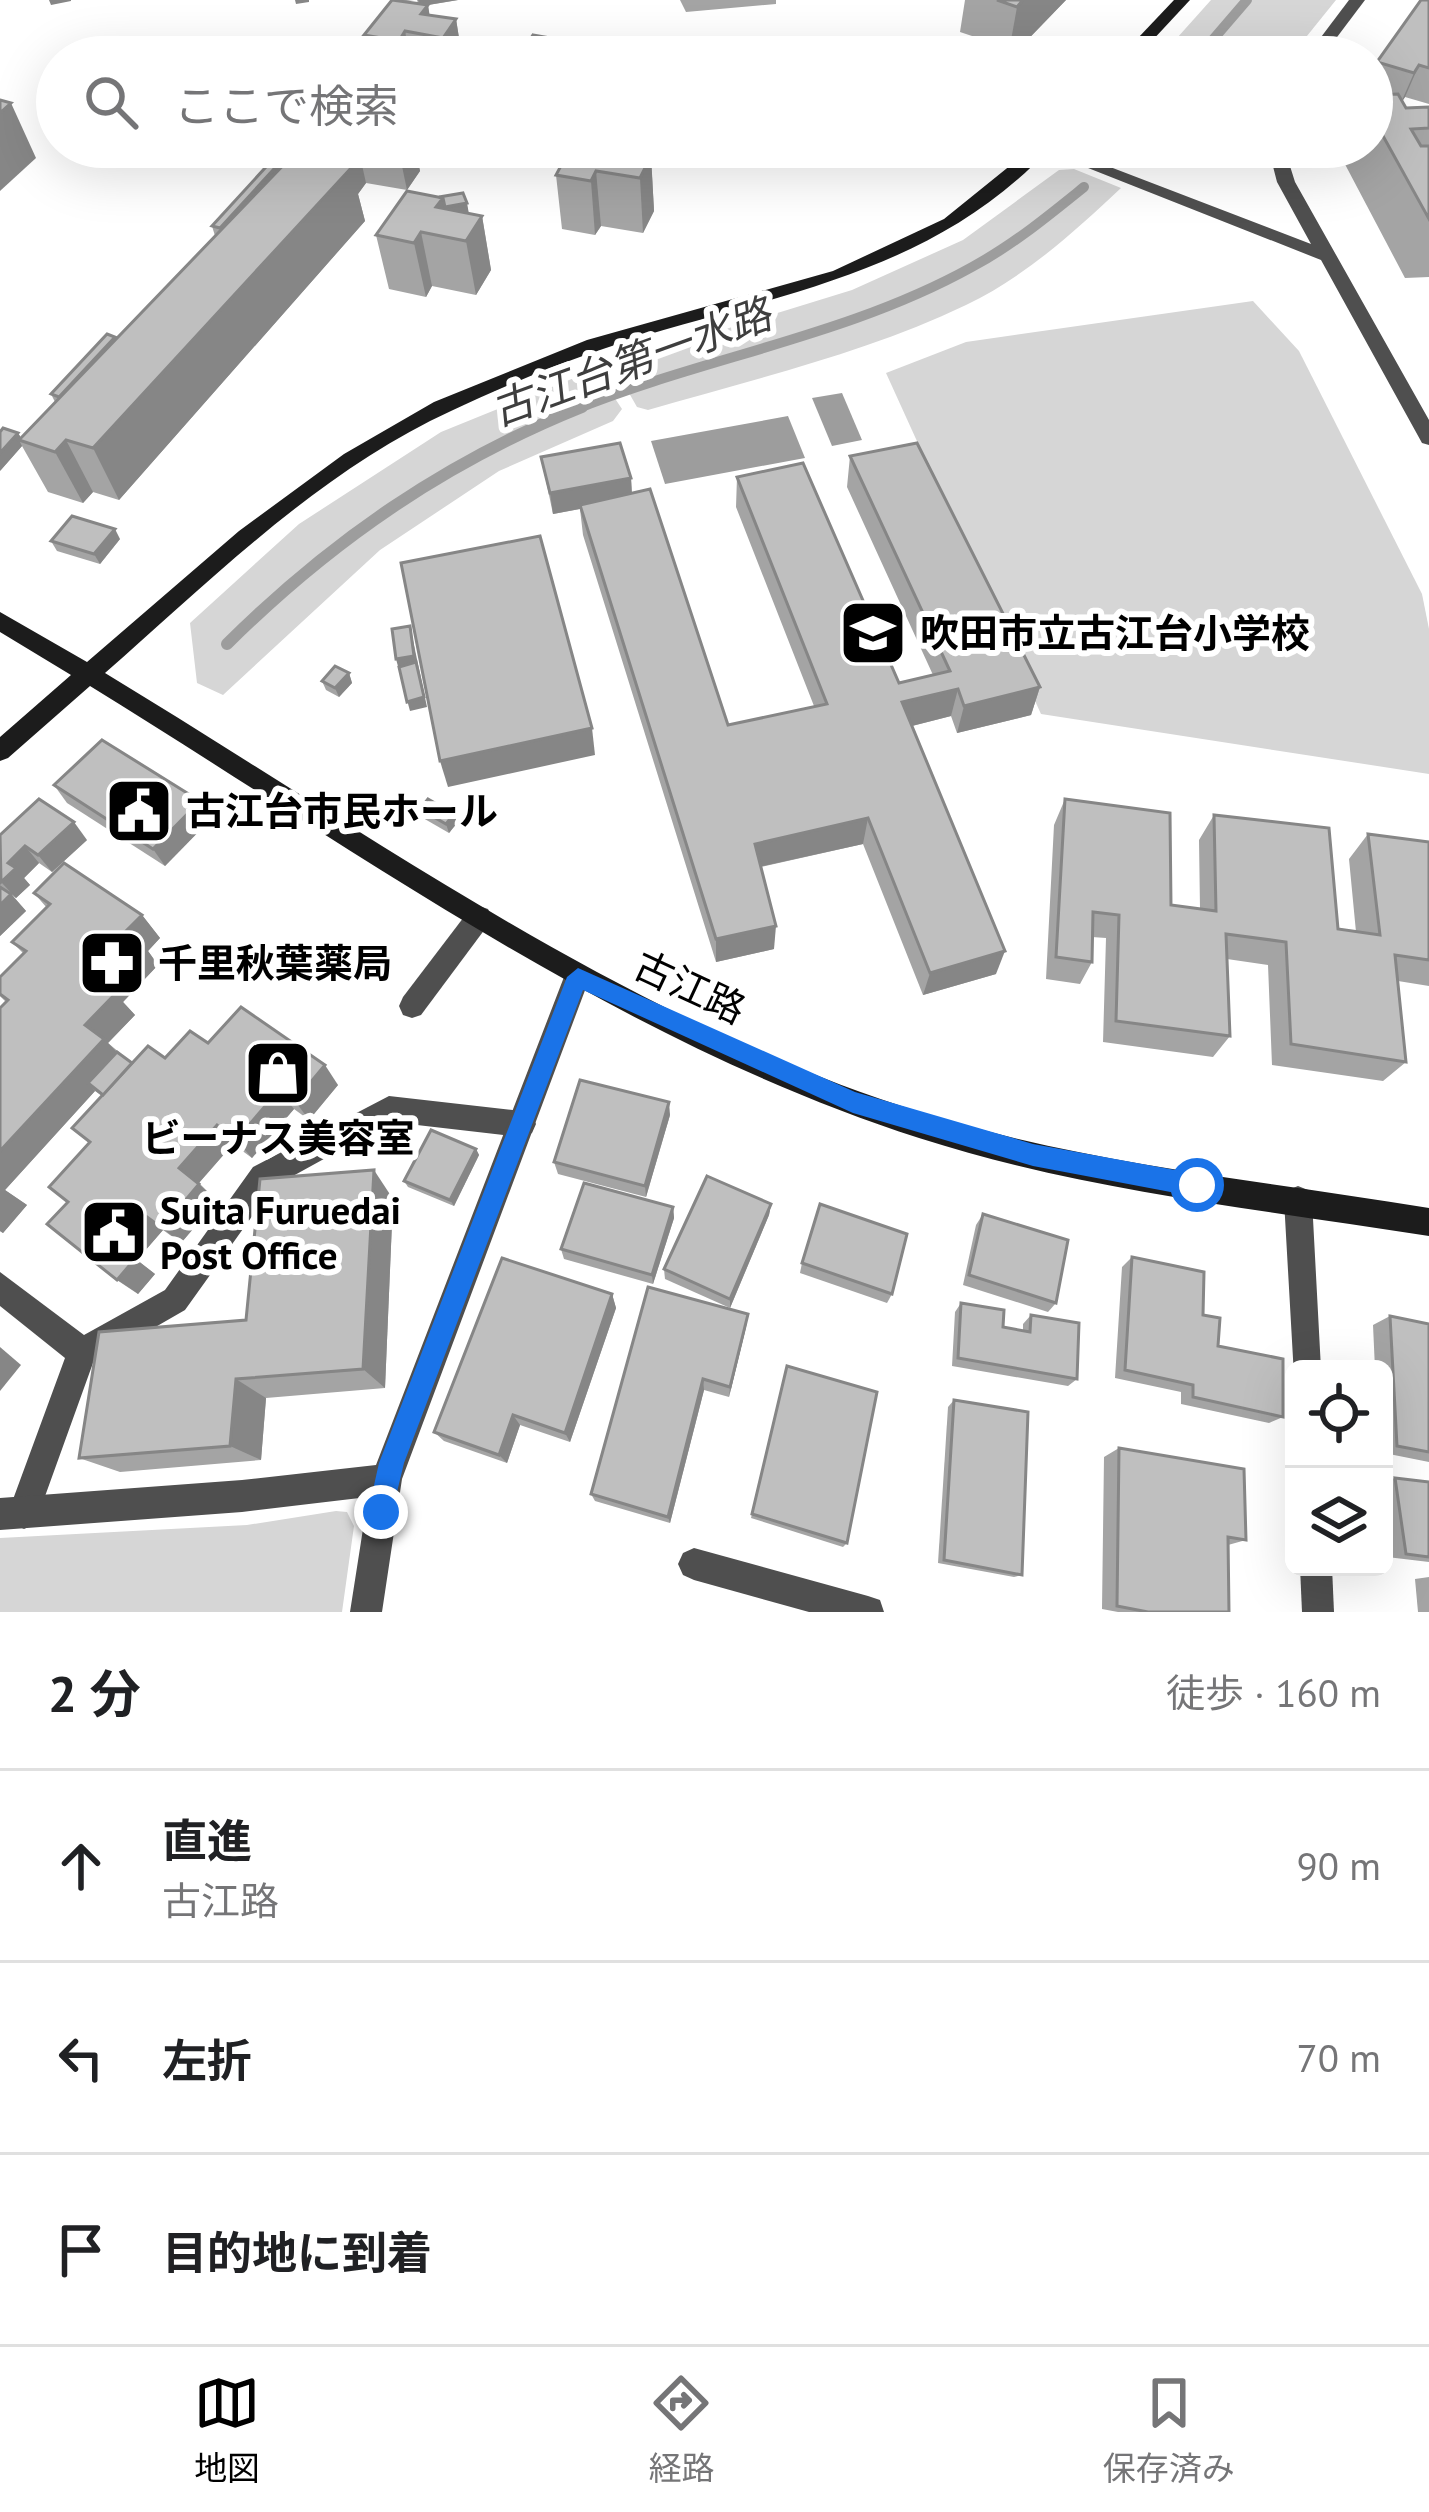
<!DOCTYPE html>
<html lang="ja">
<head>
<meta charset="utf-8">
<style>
  :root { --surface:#fff; --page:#f2f2f2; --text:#202124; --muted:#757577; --line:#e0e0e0; --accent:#000 }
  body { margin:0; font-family:"PT Sans","Noto Sans JP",sans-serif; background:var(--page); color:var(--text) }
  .controls { position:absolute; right:36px; bottom:36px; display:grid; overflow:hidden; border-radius:18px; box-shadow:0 12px 48px #0002 }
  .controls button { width:108px; height:108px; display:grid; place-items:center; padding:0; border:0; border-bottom:3px solid var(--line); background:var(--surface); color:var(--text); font:60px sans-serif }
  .stop { position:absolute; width:36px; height:36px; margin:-27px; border:9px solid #1a73e8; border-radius:50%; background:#fff }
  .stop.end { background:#1a73e8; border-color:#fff; box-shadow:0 3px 12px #0008 }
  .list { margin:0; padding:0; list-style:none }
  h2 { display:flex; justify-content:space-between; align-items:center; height:156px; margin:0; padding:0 48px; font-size:51px }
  h2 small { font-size:39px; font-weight:400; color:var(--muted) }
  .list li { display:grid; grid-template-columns:78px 1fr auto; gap:36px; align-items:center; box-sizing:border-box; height:192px; padding:0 48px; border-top:3px solid var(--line) }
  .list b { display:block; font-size:45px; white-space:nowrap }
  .list p { margin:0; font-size:39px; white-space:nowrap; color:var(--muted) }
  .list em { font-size:39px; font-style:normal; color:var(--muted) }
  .icon { flex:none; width:66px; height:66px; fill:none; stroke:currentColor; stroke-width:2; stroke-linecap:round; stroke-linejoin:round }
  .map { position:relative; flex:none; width:1429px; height:1612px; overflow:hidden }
  .search { position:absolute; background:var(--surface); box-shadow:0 12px 48px #0002; left:36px; right:36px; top:36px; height:132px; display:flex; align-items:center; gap:30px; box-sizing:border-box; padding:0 42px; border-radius:66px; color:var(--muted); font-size:45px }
  .sheet { height:732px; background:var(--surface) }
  nav { display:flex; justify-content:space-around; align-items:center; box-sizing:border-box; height:168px; border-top:3px solid var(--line); background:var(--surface); font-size:33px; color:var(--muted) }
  nav a { display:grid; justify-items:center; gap:6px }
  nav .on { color:var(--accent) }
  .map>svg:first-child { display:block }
  .green { fill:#d6d6d6 }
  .water { fill:#9d9d9d }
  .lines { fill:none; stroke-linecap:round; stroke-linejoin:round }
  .stream-far1 { stroke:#9d9d9d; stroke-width:10 }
  .stream { stroke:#9d9d9d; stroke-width:12 }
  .lane { fill:#4f4f4f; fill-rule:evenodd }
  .street { fill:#4f4f4f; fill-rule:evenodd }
  .secondary { fill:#1c1c1c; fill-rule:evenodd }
  .wall { fill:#a4a4a4 }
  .shaded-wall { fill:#868686 }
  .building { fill:#bfbfbf; stroke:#868686; stroke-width:3 }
  .route { fill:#1a73e8 }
  .labels { text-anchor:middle; stroke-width:12; stroke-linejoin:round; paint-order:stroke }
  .poi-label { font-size:39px; font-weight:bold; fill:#000; stroke:#fff; text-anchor:start }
  .street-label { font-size:39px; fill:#000; stroke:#fff }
  .water-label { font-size:42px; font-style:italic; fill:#3e3e3e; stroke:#fff }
</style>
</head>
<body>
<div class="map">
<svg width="1429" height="1612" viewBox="0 0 1429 1612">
  <rect width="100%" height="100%" fill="#fff"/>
  <g class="green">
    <path d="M1211,0H1336L1290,57H1160Z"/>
    <path d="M1074,169L1121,188C1074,232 1025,277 966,305C866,353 754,379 648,410L637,407L617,372L625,360L852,290L963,240L1059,170Z"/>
    <path d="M1253,301L1299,351L1422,594L1429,629V774L1041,714L886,373L966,342Z"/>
    <path d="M584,374L602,379L622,409L613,421L499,471L380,550L223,695L197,683L190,623L299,524L441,432Z"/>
    <path d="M336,1511L347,1512L354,1526L342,1612H0V1538L247,1525Z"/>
  </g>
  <g class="water">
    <path d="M842,393L862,440L832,446L812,398Z"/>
    <path d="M788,416L805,458L665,484L651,441Z"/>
  </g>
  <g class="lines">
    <g class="stream-far1">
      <path d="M1198,57L1247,0"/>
      <path d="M1112,154L1118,147"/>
      <path d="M574,410C705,357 848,336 972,267C1013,245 1048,216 1084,187"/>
    </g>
    <path class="stream" d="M227,644C331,541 445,462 582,407"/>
    <g class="lane">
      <path d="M479,906L488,909L492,917L488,925L421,1015L412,1018L403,1015L399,1006L403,997L470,909Z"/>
      <path d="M389,1096L522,1111L532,1115L536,1124L532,1133L522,1137L391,1122L273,1187L185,1310L93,1363L35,1524L24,1529L13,1524L8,1513L65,1358L0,1306V1272L84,1335L165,1290L253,1167Z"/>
    </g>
    <g class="street">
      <path d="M1349,0H1365L1322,57H1306Z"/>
      <path d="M1035,147H1058L1311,244L1277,182L1268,147H1284L1295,182L1429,420V445L1422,443L1321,260Z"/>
      <path d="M577,965L586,969L590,977L402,1479L382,1612H350L368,1497L242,1512L0,1530V1498L242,1480L376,1465L564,977L568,969Z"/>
      <path d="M1298,1186L1308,1190L1312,1200L1321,1369H1294V1376L1284,1200L1288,1190Z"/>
      <path d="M694,1548L868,1596L880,1600L884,1612H809L694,1580L683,1575L678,1564L683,1553Z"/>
      <path d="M1300,1567H1332L1334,1612H1302Z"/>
    </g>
    <g class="secondary">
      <path d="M1174,0H1190L1137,57H1120Z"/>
      <path d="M1033,147H1051C929,279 764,295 603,349C552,366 500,388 451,411C320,471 212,579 105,673C368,832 623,1019 920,1112C1084,1164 1259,1180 1429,1208V1236C1259,1209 1084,1191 919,1138C617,1041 358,851 90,686L8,758L0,761V737L71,675L0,632V612L87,662L239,531L344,454L434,402L587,340L833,271L944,219Z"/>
    </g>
  </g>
  <g class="wall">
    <path d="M392,0H414L406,1L418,3L417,0H458L428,5L429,15L456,19L462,57H369L364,35Z"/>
    <path d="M680,0H776V4L686,12Z"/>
    <path d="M965,0H1066L1011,57H995L976,50L978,38L960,32Z"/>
    <path d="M1429,0V104L1405,97L1402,101L1406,108L1429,107V277L1405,278L1338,151L1340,147H1372V75L1377,62Z"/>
    <path d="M314,147H415L420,171L407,190L366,183L358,194L365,221L119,500L93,492L83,503L48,492L22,446L0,471L18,433L21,438L55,402L51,394L116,339L215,236L212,226L286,163L316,157Z"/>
    <path d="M571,147H621V151L651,156L654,211L643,233L601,226L595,235L562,229L556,175Z"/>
    <path d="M675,147H693V155H676Z"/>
    <path d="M469,213L482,216L491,270L476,295L432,286L426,297L389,289L376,235Z"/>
    <path d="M850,456L1040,687L1031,715L957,733L951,716L912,726L996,974L923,995L863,844L761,867L774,949L716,962L583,535L580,509L553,514L541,457L631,478L632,493L728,725L814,706L736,507L737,477L899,683L933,675L847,487Z"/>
    <path d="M120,539L100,564L57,551L51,541Z"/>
    <path d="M349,673L352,683L339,697L326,690L322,681Z"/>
    <path d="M54,785L200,801L211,819L165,866L67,803Z"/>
    <path d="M1065,799L1171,905L1200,909L1199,840L1214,815L1338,929L1356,932L1349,859L1368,834L1429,842V986L1398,981L1406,1062L1383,1081L1272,1065L1268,965L1227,959L1230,1036L1213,1057L1103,1042L1106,938L1092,937V962L1080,984L1046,979L1054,825Z"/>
    <path d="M420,809L454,814L457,823L449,833L423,818Z"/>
    <path d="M0,835L87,840L52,872L39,863L24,878L30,885L16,898L13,896L26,911L0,936Z"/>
    <path d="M34,893L142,915L160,938L148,951L158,965L123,1002L135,1015L108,1043L132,1063L165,1058L208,1043L338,1085L309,1120L294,1109L252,1158L233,1144L199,1183L217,1201L181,1243L163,1230L137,1260L155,1274L138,1294L68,1202L89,1143L72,1128L102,1096L95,1091L5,1190L27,1205L3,1233L0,1231V1008L6,1002L0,996V977L24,954L12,942L47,908Z"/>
    <path d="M670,1115L646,1197L558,1174L554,1162Z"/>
    <path d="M476,1149L479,1155L454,1206L408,1187L404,1181Z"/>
    <path d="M393,1199L385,1388L266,1398L261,1460L120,1472L79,1458Z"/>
    <path d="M771,1204L769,1215L730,1308L665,1279L664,1269Z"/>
    <path d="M673,1207L674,1218L653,1284L564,1259L561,1249Z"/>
    <path d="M983,1214L1056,1303L1048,1312L963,1285L976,1225Z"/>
    <path d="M1132,1257L1203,1315L1218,1346L1283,1417L1269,1423L1181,1404V1392L1115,1378L1122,1267Z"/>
    <path d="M802,1263L892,1294L887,1303L800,1273Z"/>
    <path d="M612,1294L616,1308L570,1442L520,1425L507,1463L444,1441L434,1432Z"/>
    <path d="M961,1303L1003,1327L1023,1331V1324L1031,1315L1077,1379L1068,1386L952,1366L955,1312Z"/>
    <path d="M748,1314L746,1327L729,1397L704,1390L670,1523L595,1501L591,1494Z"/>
    <path d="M1390,1316L1429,1324V1462L1384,1453V1369H1375L1373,1325Z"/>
    <path d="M787,1366L847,1543L843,1547L751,1518Z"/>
    <path d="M954,1400L1022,1575L1014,1577L938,1563L948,1407Z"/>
    <path d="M1119,1448L1246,1540L1228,1545L1229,1612H1118L1102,1609L1104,1457Z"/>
    <path d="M1395,1478L1429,1482V1562L1387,1557L1384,1533V1481Z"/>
    <path d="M1429,1577V1612H1418L1415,1579Z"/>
  </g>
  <g class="shaded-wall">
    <path d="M49,0H71V1L51,5Z"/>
    <path d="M295,0H309V2L296,4Z"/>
    <path d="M418,0H458L428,5L433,36Z"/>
    <path d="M1023,0H1066L1011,57H1008L1017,7Z"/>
    <path d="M456,19L462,57H446L443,38Z"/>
    <path d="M405,31L410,57H402L399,41Z"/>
    <path d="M1419,65L1405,97L1400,105L1414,73Z"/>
    <path d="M11,103L36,158L0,191V113Z"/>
    <path d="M347,147H358L366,183L358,194L365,221L119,500L93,448L351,167Z"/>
    <path d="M398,147H415L420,171L407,190Z"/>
    <path d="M651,156L654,211L643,233L640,178Z"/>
    <path d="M284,158L288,169L224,239L220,228Z"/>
    <path d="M596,171L601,226L595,235L591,181Z"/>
    <path d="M443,198L467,203L469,214L436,207Z"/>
    <path d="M482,216L491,270L476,295L466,241Z"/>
    <path d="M421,232L432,286L426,297L414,243Z"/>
    <path d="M18,433L23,441L19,440L22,446L0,471V453Z"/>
    <path d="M66,440L93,492L83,503L55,452Z"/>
    <path d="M631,478L632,499L553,514L550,493Z"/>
    <path d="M115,529L120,539L100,564L94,554Z"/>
    <path d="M410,626L427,707L410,711L396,659Z"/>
    <path d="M349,673L352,683L339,697L335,688Z"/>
    <path d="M1040,687L1031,715L957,733L964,706Z"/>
    <path d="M958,689L951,716L896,730L902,702Z"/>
    <path d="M592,728L595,755L448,787L440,761Z"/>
    <path d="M200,801L211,819L165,866L153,849Z"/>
    <path d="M454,814L457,823L449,833L446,824Z"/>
    <path d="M868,818L863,844L754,868L755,844Z"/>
    <path d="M74,822L87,840L52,872L38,855Z"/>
    <path d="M25,846L39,863L24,878L30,885L16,898L1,882L8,863Z"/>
    <path d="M11,894L26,911L0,936V905Z"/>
    <path d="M142,915L160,938L148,951L158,965L123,1002L135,1015L108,1043L124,1059L88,1083L95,1091L5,1190L27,1205L3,1233L0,1231V1151L85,1025L101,983L125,932Z"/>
    <path d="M776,926L774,949L716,962V939Z"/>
    <path d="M1005,951L996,974L923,995L930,973Z"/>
    <path d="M325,1065L338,1085L309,1120L295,1101Z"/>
    <path d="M279,1090L294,1109L252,1158L236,1140Z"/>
    <path d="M669,1102L670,1115L646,1197L645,1186Z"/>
    <path d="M217,1125L233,1144L197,1185L179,1168Z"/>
    <path d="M476,1149L479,1155L454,1206L450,1200Z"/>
    <path d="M374,1170L393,1199L385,1388L363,1369Z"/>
    <path d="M199,1184L217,1201L181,1243L162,1228Z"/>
    <path d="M771,1204L769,1215L730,1308V1299Z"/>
    <path d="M673,1207L674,1218L653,1284L652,1275Z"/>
    <path d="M143,1214L163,1230L137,1260L155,1274L138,1294L117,1280L116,1245Z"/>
    <path d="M612,1294L616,1308L570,1442L565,1433Z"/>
    <path d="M748,1314L746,1327L729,1397L730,1387Z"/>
    <path d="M0,1347L21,1365L0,1391Z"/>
    <path d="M236,1379L266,1398L261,1460L230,1446Z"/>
    <path d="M703,1379L704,1390L670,1523L668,1517Z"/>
    <path d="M513,1415L520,1425L507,1463L499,1455Z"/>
  </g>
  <g class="building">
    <path d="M392,0L428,5L421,14L456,19L443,38L405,31L399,41L364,35Z"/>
    <path d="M997,0H1023L1017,7Z"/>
    <path d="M1421,0H1429V68L1419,65L1414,73L1377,62Z"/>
    <path d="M533,35L568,41L563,50L603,57H519Z"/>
    <path d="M163,50L224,57H158Z"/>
    <path d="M1398,94L1406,108L1429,107V128L1411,129L1421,146H1429V219L1372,116V95Z"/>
    <path d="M0,100L11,103L0,113Z"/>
    <path d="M571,147H616L614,150L651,156L640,178L596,171L591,181L556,175Z"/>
    <path d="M296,152L352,167L93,448L66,440L55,452L19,440Z"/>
    <path d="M276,156L284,158L220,228L212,226Z"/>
    <path d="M407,191L443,198L436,207L482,216L466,241L421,232L414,243L376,235Z"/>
    <path d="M463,193L467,203L445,207L443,198L439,197Z"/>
    <path d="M107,334L115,337L59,397L51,394Z"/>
    <path d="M3,428L18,433L0,453V432Z"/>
    <path d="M620,443L631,478L550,493L541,457Z"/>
    <path d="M917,443L1040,687L964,706L958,689L902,702L1005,951L930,973L868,818L755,844L776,926L716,939L580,505L650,489L728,725L827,704L737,477L803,463L899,683L950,671L850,456Z"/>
    <path d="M72,516L115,529L94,554L51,541Z"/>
    <path d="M540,536L592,728L440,761L401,563Z"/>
    <path d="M410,626L414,656L396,659L392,629Z"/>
    <path d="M416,662L424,697L407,702L399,667Z"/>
    <path d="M335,666L349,673L335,688L322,681Z"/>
    <path d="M102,740L200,801L153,849L54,785Z"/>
    <path d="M39,799L74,822L38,855L25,846L8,863L16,868L1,882L0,835Z"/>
    <path d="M428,799L454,814L446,824L420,809Z"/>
    <path d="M1065,799L1170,813L1171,905L1216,911L1214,815L1329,828L1338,929L1380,935L1368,834L1429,842V960L1395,955L1406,1062L1291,1044L1286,942L1226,934L1230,1036L1116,1021L1119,915L1093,912L1092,962L1056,957Z"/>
    <path d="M64,863L142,915L125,932L140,942L101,983L116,993L85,1025L104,1039L0,1151V1008L8,1000L0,994V977L26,951L12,942L50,904L34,893Z"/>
    <path d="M0,887L11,894L0,905Z"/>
    <path d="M241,1007L325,1065L295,1101L279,1090L236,1140L217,1125L179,1168L199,1184L162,1228L143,1214L116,1245L134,1260L117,1280L47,1224L68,1202L49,1187L90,1142L72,1128L148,1046L165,1058L190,1031L208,1043Z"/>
    <path d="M117,1052L132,1063L103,1095L88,1083Z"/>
    <path d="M580,1080L669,1102L645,1186L554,1162Z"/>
    <path d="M431,1130L476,1149L450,1200L404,1181Z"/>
    <path d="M374,1170L363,1369L236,1379L230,1446L79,1458L99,1332L246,1320L260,1179Z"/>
    <path d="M707,1176L771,1204L730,1299L664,1269Z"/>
    <path d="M584,1183L673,1207L652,1275L561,1249Z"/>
    <path d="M820,1204L907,1234L892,1294L802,1263Z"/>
    <path d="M983,1214L1068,1240L1056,1303L969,1275Z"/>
    <path d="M1132,1257L1204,1272L1203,1315L1220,1318L1218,1346L1283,1359V1417L1193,1397V1385L1125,1370Z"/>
    <path d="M502,1258L612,1294L565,1433L513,1415L499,1455L434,1432Z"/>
    <path d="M648,1287L748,1314L730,1387L703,1379L668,1517L591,1494Z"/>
    <path d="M961,1303L1004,1310L1003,1327L1030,1332L1031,1315L1079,1323L1077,1379L958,1358Z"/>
    <path d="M1390,1316L1429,1324V1452L1397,1446Z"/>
    <path d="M787,1366L877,1392L847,1543L752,1514Z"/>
    <path d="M954,1400L1028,1412L1022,1575L944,1560Z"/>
    <path d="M1119,1448L1244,1469L1246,1540L1228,1537L1229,1612H1148L1117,1606Z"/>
    <path d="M1395,1478L1429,1482V1557L1406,1554Z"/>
  </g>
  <path class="route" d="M578,968L855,1092L1033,1144L1197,1174L1209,1185L1197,1197L1033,1166L853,1113L583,990L404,1463L390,1521L381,1525L372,1521L368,1512L379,1463L567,977Z"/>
  <defs>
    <symbol id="school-square" viewBox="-11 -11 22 22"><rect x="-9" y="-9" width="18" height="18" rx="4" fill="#000" stroke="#fff"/><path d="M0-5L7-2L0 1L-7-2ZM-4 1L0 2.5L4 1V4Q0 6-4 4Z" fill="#fff"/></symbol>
    <symbol id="civic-square" viewBox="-11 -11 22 22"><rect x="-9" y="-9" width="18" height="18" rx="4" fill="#000" stroke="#fff"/><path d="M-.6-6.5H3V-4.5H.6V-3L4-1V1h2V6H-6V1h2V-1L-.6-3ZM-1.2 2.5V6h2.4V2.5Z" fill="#fff"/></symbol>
    <symbol id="pharmacy-square" viewBox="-11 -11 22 22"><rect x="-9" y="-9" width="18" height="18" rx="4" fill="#000" stroke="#fff"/><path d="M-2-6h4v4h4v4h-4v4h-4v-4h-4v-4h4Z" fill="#fff"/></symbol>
    <symbol id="shop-square" viewBox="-11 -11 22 22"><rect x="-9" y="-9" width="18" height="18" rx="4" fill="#000" stroke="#fff"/><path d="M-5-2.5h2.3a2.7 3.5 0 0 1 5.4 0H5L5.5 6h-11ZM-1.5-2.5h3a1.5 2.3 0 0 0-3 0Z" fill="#fff"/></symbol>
  </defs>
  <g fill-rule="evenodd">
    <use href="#school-square" x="835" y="595" width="76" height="76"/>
    <use href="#civic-square" x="101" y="773" width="76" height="76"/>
    <use href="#pharmacy-square" x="74" y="925" width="76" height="76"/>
    <use href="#shop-square" x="240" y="1035" width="76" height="76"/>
    <use href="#civic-square" x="76" y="1194" width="76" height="76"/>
  </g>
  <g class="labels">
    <g class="poi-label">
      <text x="920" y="647">吹田市立古江台小学校</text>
      <text x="186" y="825">古江台市民ホール</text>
      <text x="158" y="977">千里秋葉薬局</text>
      <text x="278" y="1152" text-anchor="middle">ビーナス美容室</text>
      <text x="160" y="1224">Suita Furuedai<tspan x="160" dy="45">Post Office</tspan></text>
    </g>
    <g class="street-label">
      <text transform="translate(690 987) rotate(25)" y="14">古江路</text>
    </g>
    <g class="water-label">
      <text transform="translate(631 362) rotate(-20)" y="15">古江台第一水路</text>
    </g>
  </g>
</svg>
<div class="controls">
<button><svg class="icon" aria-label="locate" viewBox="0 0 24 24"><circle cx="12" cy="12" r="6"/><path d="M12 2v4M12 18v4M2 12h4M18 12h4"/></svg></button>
<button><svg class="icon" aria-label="layers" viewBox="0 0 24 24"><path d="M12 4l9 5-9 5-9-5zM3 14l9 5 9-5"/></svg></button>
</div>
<div class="stop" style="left:1197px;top:1185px"></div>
<div class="stop end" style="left:381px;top:1512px"></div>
<div class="search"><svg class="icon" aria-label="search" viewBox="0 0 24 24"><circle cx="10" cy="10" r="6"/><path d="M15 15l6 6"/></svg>ここで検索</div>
</div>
<section class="sheet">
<h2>2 分<small>徒歩 · 160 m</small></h2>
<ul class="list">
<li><svg class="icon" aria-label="ahead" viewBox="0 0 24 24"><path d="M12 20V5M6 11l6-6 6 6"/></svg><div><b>直進</b><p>古江路</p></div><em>90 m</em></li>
<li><svg class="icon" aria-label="left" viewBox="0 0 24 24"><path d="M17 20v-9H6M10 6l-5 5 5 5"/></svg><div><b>左折</b></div><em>70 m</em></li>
<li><svg class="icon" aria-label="arrive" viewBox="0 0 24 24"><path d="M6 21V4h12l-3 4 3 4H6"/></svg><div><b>目的地に到着</b></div></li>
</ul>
</section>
<nav>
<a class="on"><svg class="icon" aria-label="map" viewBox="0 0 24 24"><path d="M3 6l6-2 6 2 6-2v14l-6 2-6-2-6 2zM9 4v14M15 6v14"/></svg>地図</a>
<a><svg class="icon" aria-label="directions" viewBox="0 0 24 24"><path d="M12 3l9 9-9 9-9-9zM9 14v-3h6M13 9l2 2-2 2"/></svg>経路</a>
<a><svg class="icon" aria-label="saved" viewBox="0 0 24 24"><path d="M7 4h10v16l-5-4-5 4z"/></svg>保存済み</a>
</nav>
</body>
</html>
